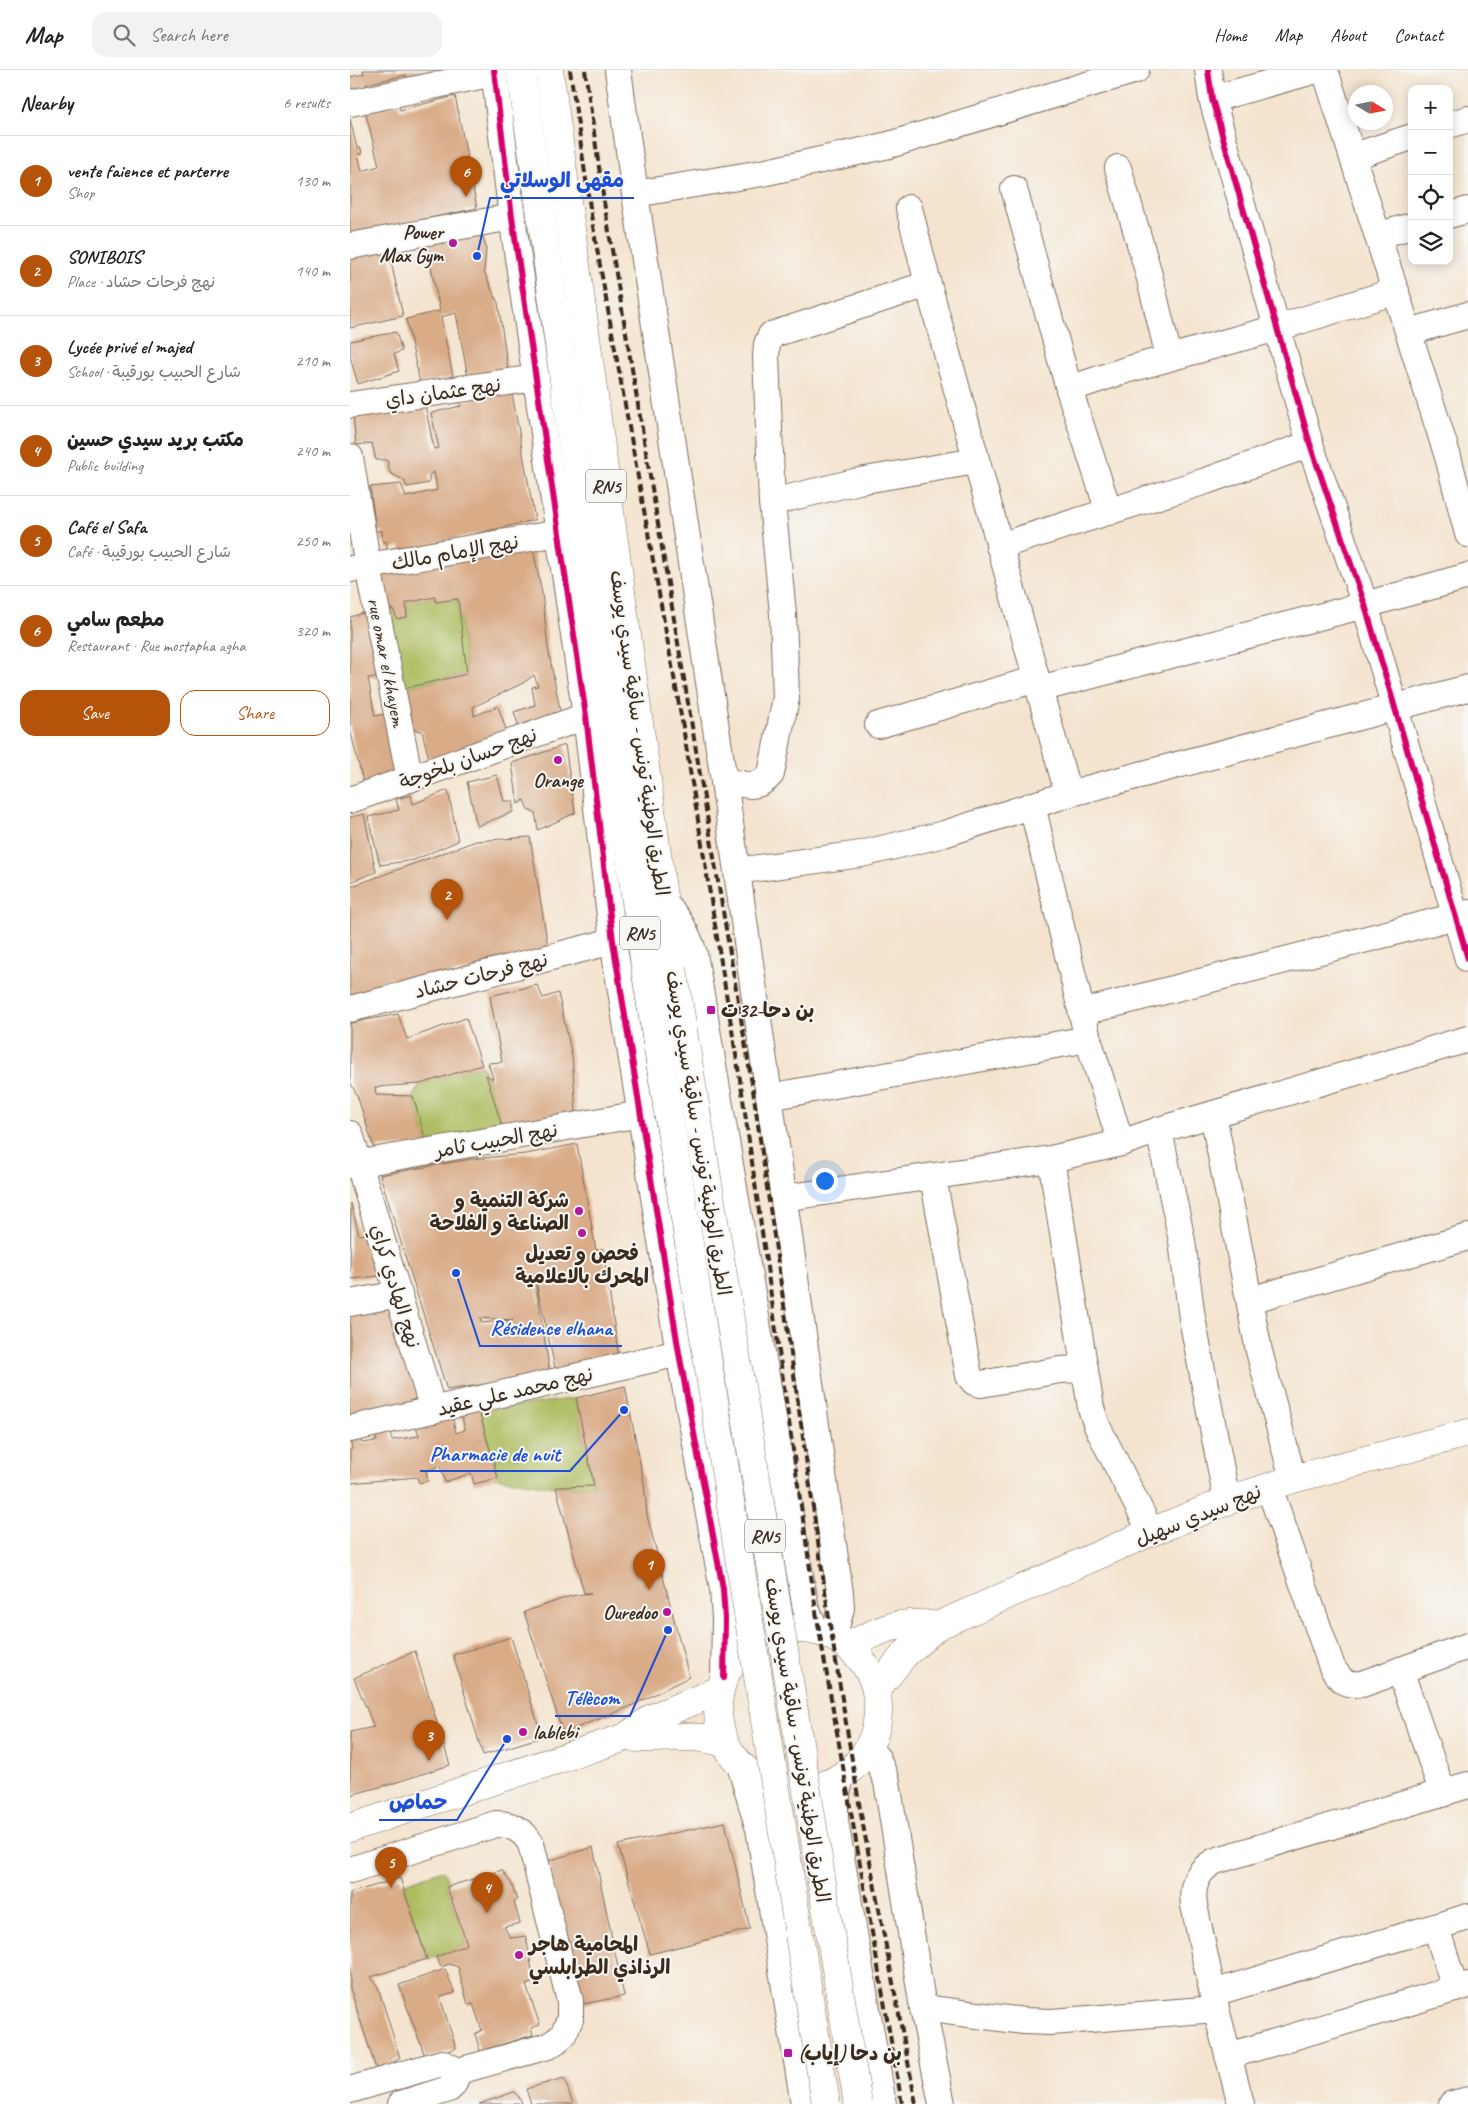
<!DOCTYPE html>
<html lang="en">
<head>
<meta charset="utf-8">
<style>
  :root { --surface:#fff; --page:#f2f2f2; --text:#222; --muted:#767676; --line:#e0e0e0; --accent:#b45309 }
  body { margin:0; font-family:Caveat,"Playpen Sans Arabic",sans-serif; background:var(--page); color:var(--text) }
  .controls { position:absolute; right:15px; top:15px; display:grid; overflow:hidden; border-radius:10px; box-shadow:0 2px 12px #0003 }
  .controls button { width:45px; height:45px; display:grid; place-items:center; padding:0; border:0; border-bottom:1px solid var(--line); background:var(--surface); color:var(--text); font:25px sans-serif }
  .compass { position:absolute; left:998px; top:15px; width:45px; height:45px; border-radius:50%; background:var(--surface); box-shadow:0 2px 12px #0003; rotate:100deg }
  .you { position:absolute; left:474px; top:1110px; width:18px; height:18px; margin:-12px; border:4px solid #fff; border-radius:50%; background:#1a73e8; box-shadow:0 0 0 8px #1a73e833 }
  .badge { display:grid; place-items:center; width:32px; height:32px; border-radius:50%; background:var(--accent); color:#fff; font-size:16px; font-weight:700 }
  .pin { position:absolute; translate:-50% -41px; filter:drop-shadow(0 1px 2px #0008) }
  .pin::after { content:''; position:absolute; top:26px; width:18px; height:15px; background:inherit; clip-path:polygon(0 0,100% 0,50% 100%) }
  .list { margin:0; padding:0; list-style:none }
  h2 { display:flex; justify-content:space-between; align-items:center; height:65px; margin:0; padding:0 20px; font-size:21px }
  h2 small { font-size:16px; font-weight:400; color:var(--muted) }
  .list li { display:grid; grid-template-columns:32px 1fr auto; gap:15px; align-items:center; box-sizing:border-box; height:90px; padding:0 20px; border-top:1px solid var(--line) }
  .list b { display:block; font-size:19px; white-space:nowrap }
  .list p { margin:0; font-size:16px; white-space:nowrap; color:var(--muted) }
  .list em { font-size:16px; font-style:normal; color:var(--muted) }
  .actions { display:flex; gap:10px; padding:15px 20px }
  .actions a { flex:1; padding:11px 0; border:1px solid var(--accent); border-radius:15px; text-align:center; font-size:18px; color:var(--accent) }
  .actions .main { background:var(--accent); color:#fff }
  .icon { flex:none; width:28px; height:28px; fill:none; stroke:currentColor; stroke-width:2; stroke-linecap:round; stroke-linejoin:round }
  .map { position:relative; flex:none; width:1118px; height:2034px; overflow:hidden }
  header { display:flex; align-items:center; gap:30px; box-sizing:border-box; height:70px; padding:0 25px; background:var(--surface); border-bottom:1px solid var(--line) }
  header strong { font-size:24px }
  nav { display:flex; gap:28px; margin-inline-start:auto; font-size:18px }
  .search { width:350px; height:45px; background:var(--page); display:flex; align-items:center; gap:12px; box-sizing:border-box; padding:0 18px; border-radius:15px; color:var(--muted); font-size:19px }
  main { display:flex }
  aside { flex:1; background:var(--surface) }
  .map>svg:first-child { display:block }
  .green { fill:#adbc5f; stroke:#74733e }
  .building { fill:#d9ab87; fill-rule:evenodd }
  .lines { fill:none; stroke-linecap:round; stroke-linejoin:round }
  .minor-casing { stroke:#7c6b5c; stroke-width:28 }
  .secondary-casing { stroke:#7c6b5c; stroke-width:29 }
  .trunk-casing { stroke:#7c6b5c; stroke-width:29 }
  .minor { stroke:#fff; stroke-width:26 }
  .secondary { stroke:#fff; stroke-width:28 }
  .trunk { stroke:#fff; stroke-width:28 }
  .rail { stroke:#3b2a1e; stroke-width:4; stroke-dasharray:8 4; stroke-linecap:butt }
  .trunk-bridge-casing { stroke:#7c6b5c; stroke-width:29; stroke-linecap:butt }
  .trunk-bridge { stroke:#fff; stroke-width:28 }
  .cycleway-casing { stroke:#f6f6f2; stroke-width:9 }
  .cycleway { stroke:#d6006c; stroke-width:6 }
  .poi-dot { fill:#b5179e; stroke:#f6f6f2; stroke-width:2 }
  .labels { text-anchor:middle; stroke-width:4; stroke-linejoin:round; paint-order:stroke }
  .shield { fill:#f6f6f2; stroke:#73675e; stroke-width:1 }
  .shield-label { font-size:19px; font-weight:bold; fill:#3b2a1e }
  .poi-label { font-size:20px; font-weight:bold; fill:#3b2a1e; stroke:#f6f6f2; text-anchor:start }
  .street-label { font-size:20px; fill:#3b2a1e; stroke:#f6f6f2 }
  .leader { fill:none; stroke:#1d4ed8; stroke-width:2 }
  .callout-dot { fill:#1d4ed8; stroke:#f6f6f2; stroke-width:2 }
  .callout-label { font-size:21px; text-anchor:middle; font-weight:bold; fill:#1d4ed8; stroke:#f6f6f2; stroke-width:4; stroke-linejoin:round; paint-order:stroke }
</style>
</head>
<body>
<header>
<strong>Map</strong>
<div class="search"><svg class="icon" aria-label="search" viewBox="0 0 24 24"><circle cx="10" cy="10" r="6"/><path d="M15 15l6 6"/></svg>Search here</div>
<nav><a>Home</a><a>Map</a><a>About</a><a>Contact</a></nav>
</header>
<main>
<aside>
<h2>Nearby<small>6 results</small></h2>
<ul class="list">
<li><span class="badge">1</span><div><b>vente faience et parterre</b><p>Shop</p></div><em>130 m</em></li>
<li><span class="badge">2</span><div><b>SONIBOIS</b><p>Place · نهج فرحات حشاد</p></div><em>140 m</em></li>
<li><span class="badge">3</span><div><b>Lycée privé el majed</b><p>School · شارع الحبيب بورقيبة</p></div><em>210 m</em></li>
<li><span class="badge">4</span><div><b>مكتب بريد سيدي حسين</b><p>Public building</p></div><em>240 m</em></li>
<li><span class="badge">5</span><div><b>Café el Safa</b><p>Café · شارع الحبيب بورقيبة</p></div><em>250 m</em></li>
<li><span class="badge">6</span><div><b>مطعم سامي</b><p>Restaurant · Rue mostapha agha</p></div><em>320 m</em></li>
</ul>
<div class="actions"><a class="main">Save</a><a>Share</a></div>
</aside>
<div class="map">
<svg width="1118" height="2034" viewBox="0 0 1118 2034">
  <rect width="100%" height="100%" fill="#f6f6f2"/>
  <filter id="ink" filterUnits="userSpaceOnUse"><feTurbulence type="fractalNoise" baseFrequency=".02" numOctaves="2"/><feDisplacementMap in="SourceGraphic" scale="10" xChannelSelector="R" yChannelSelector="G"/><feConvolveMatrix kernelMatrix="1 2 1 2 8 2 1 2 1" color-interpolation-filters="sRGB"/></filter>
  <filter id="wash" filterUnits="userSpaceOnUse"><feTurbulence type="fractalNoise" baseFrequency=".0096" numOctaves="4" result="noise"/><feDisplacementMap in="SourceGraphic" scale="20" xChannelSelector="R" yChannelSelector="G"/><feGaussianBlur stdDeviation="1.12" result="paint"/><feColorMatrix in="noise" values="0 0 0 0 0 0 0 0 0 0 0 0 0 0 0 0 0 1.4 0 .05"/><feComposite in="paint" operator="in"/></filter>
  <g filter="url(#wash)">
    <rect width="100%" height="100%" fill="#f4e4cf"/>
    <g class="green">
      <path d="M85,527L86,532L108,529L117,604L47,620L35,539H43L57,547L56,533Z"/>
      <path d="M132,995L152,1054L77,1074L63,1026L70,1014Z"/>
      <path d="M226,1328L244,1416L206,1417L148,1408L129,1341Z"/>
      <path d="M93,1800L98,1811L97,1817L117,1874L86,1887L77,1889L52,1814Z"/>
    </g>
    <g id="blocks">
      <g class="building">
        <path d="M13,0H100L58,19L56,5L16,14L11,20H0V7L14,4Z"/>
        <path d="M105,26L127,138L0,165V49L7,78H11L12,84H8L12,101L29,96L15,40L48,34L50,40Z"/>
        <path d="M132,163L136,178L134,202L148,233L159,306L119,313L106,243L91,247L103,307L70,313L56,249L90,241L76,172Z"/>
        <path d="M38,178L53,246L0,258V187Z"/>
        <path d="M46,262L52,281L44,284L49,301L8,314L0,287V271Z"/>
        <path d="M161,318L185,450L98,470L52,486L50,476L37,480V472L32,471V461H26L20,417L51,414L56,427L87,420L84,402L79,405V413L57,417L54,410L40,403L37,390H26L22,373L6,375L3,344L75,335L84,379L89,378L81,343L111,336L110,332Z"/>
        <path d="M182,474L192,523L198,578L212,650L172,666L164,642L185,635L182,617L188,616L184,605L173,613L123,637L124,646L148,636L159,669L79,689L72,661L59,659L47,620L117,604L108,529L86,532L85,527L56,533L57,547L47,549L43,539H35L26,504Z"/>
        <path d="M17,542L29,607L18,608L25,646L34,644L47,710L16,724L0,659V547Z"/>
        <path d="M215,675L225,743L188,760L185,742L178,740L174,730L168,734L162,693Z"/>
        <path d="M147,705L154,731H163V742L127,756L117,712Z"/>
        <path d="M98,720L108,771L64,790L30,795L18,747L49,740L46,729L61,725L63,734Z"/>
        <path d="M14,744L26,802L0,812V747Z"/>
        <path d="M180,767L199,883L0,925V817L126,771Z"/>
        <path d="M187,915L193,928L208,923L222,986L226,1043L152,1056L136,1005L143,1009L138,993L152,992L140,926Z"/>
        <path d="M48,944L57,969L116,948L132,995L70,1014L25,1017L26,1025L63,1026L77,1074L24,1078L7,1025L0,1012V953Z"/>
        <path d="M227,1074L246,1180L253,1179L269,1288L206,1302L184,1203L200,1304L97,1320L30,1105L121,1089L176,1084ZM130,1248L163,1250L132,1253Z"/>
        <path d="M1,1133L9,1165L18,1164L30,1206L0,1209Z"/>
        <path d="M40,1234L68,1328L34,1340L0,1348V1241Z"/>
        <path d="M275,1316L294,1413L297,1445L339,1607L279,1637L213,1663L174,1542L221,1526L241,1523H234L206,1417L244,1416L226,1328Z"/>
        <path d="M128,1337L148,1408L124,1414L121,1403L95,1412L90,1396L76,1401L78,1411L69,1413L67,1407L0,1413V1380L2,1379L0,1369L10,1367L12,1373L27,1371L25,1363L39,1360L42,1370L69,1366L66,1355L102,1345L106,1363L115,1360L111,1342Z"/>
        <path d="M161,1567L192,1667L133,1685L103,1585Z"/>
        <path d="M65,1581L100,1695L41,1714L0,1725V1662L24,1657L4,1608Z"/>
        <path d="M375,1752L400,1859L300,1884L268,1775Z"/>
        <path d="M243,1777L274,1926L228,1935L198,1791Z"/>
        <path d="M152,1800L161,1813L167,1830L164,1832L170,1853L154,1857L161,1868L176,1866L184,1912L176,1915L190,1955L181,1958L183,1965L130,1981L125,1964L132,1960L123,1934L118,1935L108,1897L99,1894L91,1897L86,1887L117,1874L97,1817Z"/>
        <path d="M50,1808L77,1889L21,1907L28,1917L50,1988L27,2002L0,1918V1823Z"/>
        <path d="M95,1899L105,1923L90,1927L106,1978L76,1989L49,1915Z"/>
        <path d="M214,2008L223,2034H181L176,2019Z"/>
        <path d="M164,2022L169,2027L172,2034H129Z"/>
      </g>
    </g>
  </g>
  <g filter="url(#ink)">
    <use href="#blocks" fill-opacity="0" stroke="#7c6b5c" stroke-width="1"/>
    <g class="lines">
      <defs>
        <g id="minor">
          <path d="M144,0L162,147L236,646L263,871L329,1283L373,1519L375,1549L374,1608"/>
          <path d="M268,0L285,124L374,711L490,1523L491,1538L484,1566"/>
          <path d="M858,0L862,29L960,374L1015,535L1118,889"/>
          <path d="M975,0L1098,387L1118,464"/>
          <path d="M862,29L967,0"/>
          <path d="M0,33L144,3"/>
          <path d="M1099,55L1118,49"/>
          <path d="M1004,86L1062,67"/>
          <path d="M768,98L798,201L819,287"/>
          <path d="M664,119L719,319L759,442"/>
          <path d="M285,124L412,103L539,75L786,0"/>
          <path d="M559,138L578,214L718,724"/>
          <path d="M1099,145L1118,140"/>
          <path d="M1029,165L1062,156"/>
          <path d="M0,176L162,147"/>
          <path d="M1059,262L1118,245"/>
          <path d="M719,319L776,300L927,258L1046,221"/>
          <path d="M0,335L186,308"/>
          <path d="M0,387L18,497L60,709"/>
          <path d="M422,432L509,411L626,391"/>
          <path d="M649,476L856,411L960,374"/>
          <path d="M1,499L209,463"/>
          <path d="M689,619L1015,535L1118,506"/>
          <path d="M528,655L687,609"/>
          <path d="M374,711C394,714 407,721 421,704L436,628L433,544L422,432L416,286L417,274L421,265L578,214"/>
          <path d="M0,730L236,646"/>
          <path d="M682,735L738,969L771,1073"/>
          <path d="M387,801L511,784L594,764L718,724L1118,618"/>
          <path d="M313,832C329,847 338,864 344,884L454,1528L456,1539L466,1560"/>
          <path d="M0,939L263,871"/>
          <path d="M733,942L1118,843"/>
          <path d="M419,1027L738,969"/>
          <path d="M863,1044L909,1281L943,1409"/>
          <path d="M809,1060L832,1171L842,1248L877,1431"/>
          <path d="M0,1064L83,1340"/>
          <path d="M701,1089L741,1338L747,1356L801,1462"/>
          <path d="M0,1095L291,1044"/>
          <path d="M583,1107L619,1306L624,1312L631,1314L710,1300L735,1299"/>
          <path d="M433,1128L701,1089L771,1073L809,1060L1118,969"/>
          <path d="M900,1230L1118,1167"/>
          <path d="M0,1233L49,1224"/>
          <path d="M0,1359L329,1283"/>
          <path d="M919,1417L982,1597C991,1611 994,1615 1012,1614L1118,1576"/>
          <path d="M1050,1600L1093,1724"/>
          <path d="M518,1679L527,1688L537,1712L573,1938L592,2034"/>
          <path d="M390,1695L409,1759L454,2034"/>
          <path d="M490,1708L485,1737V1751L533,2034"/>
          <path d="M0,1800L146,1754C162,1754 173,1760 181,1774L220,1931V1949L213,1965L206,1971L198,1976L105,2002"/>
          <path d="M1086,1857L1105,1919"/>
          <path d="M863,1923L1118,1847"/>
          <path d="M573,1938L674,1951L701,1952L866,1939"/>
          <path d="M878,1986L1118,1915"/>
          <path d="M0,2020L92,1993L102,1998C108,2006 106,2013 99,2019L51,2034"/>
          <path d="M891,2034L866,1939L844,1835C841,1815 847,1801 865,1791L1118,1715"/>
          <path d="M1102,2034L1118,2030"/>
        </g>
        <g id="secondary">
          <circle cx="448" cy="1639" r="80"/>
          <path d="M498,1576C531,1559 550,1549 587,1556"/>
          <path d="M526,1620L554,1585L587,1556L801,1462L877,1431L943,1409L1118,1363"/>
          <path d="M276,1667C311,1672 341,1660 375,1674"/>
          <path d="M0,1758L276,1667L302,1648L370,1620"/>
        </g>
        <g id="trunk">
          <path d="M171,0L296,903"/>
          <path d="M199,0L323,899"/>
        </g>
      </defs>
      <use href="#minor" class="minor-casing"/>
      <use href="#secondary" class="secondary-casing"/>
      <use href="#trunk" class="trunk-casing"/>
      <use href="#minor" class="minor"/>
      <use href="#secondary" class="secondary"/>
      <use href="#trunk" class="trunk"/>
      <g class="rail">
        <path d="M220,0L242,151L333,657L392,1022L467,1548L552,2034"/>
        <path d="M235,0L254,132L403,1020L480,1555L510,1739L566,2034"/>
      </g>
      <defs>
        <g id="trunk-bridge">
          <path d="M323,899L508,2034"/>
          <path d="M296,903L476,2034"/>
        </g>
      </defs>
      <use href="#trunk-bridge" class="trunk-bridge-casing"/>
      <use href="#trunk-bridge" class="trunk-bridge"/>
      <defs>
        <g id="cycleway">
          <path d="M144,0L162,147L236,646L263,871L329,1283L373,1519L375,1549L374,1608"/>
          <path d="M858,0L862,29L960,374L1015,535L1118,889"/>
        </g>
      </defs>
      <use href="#cycleway" class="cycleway-casing"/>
      <use href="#cycleway" class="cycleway"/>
    </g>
  </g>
  <g class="poi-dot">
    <circle cx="103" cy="173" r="5"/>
    <circle cx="208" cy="690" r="5"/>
    <rect x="356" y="935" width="10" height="10" rx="2.5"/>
    <circle cx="229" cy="1141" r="5"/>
    <circle cx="232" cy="1163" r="5"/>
    <circle cx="317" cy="1542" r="5"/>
    <circle cx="173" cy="1662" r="5"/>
    <circle cx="169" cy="1885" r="5"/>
    <rect x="433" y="1978" width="10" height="10" rx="2.5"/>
  </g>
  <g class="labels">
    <g class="shield">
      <rect x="236" y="399.5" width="40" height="33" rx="4"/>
      <rect x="270" y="846.5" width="40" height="33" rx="4"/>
      <rect x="395" y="1449.5" width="40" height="33" rx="4"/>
    </g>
    <g class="shield-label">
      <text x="256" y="423">RN5</text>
      <text x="290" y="870">RN5</text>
      <text x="415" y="1473">RN5</text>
    </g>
    <g class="poi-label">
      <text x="93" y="169" text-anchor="end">Power<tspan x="93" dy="23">Max Gym</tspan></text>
      <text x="208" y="717" text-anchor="middle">Orange</text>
      <text x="371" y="947">بن دحا-32ت</text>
      <text x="219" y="1137" text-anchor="end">شركة التنمية و<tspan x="219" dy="23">الصناعة و الفلاحة</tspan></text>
      <text x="232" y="1190" text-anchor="middle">فحص و تعديل<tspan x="232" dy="23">المحرك بالاعلامية</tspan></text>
      <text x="307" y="1549" text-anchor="end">Ouredoo</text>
      <text x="183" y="1669">lablebi</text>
      <text x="179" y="1881">المحامية هاجر<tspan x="179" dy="23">الرذاذي الطرابلسي</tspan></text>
      <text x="448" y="1990">بن دحا (إياب)</text>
    </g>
    <g class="street-label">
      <text transform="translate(93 322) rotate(-8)" y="7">نهج عثمان داي</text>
      <text transform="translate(105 482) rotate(-10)" y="7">نهج الإمام مالك</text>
      <text transform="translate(37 592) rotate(79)" y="7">rue omar el khayem</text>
      <text transform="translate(290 663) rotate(82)" y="7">الطريق الوطنية تونس - ساقية سيدي يوسف</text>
      <text transform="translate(118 688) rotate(-20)" y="7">نهج حسان بلخوجة</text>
      <text transform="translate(131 905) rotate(-14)" y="7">نهج فرحات حشاد</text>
      <text transform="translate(349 1063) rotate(81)" y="7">الطريق الوطنية تونس - ساقية سيدي يوسف</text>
      <text transform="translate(146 1070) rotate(-10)" y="7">نهج الحبيب ثامر</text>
      <text transform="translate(46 1216) rotate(73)" y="7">نهج الهادي كراي</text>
      <text transform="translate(165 1321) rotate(-13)" y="7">نهج محمد علي عقيد</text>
      <text transform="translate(848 1445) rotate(-22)" y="7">نهج سيدي سهيل</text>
      <text transform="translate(448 1670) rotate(81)" y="7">الطريق الوطنية تونس - ساقية سيدي يوسف</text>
    </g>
  </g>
  <path class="leader" d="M127 186L140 128H284M106 1203L130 1276H272M274 1340L220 1401H70M318 1560L280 1646H205M157 1669L107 1750H29"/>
  <g class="callout-dot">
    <circle cx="127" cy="186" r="5"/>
    <circle cx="106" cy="1203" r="5"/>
    <circle cx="274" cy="1340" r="5"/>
    <circle cx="318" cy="1560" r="5"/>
    <circle cx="157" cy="1669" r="5"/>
  </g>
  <g class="callout-label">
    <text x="212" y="117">مقهى الوسلاتي</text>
    <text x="201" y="1265">Résidence elhana</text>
    <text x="145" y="1391">Pharmacie de nuit</text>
    <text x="242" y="1635">Télècom</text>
    <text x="68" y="1739">حماص</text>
  </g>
</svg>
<div class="controls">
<button>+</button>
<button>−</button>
<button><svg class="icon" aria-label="locate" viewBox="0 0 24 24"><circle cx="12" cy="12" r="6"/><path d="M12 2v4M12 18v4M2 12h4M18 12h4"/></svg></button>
<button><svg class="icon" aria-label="layers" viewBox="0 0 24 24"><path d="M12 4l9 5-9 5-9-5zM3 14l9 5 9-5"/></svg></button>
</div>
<svg class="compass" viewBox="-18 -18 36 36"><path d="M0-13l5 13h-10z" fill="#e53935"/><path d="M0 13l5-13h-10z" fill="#767676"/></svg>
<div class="you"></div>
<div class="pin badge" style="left:299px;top:1520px">1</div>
<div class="pin badge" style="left:97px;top:850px">2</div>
<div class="pin badge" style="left:79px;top:1691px">3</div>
<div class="pin badge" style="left:137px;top:1843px">4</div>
<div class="pin badge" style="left:41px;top:1818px">5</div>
<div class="pin badge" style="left:116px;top:127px">6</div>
</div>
</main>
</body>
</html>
